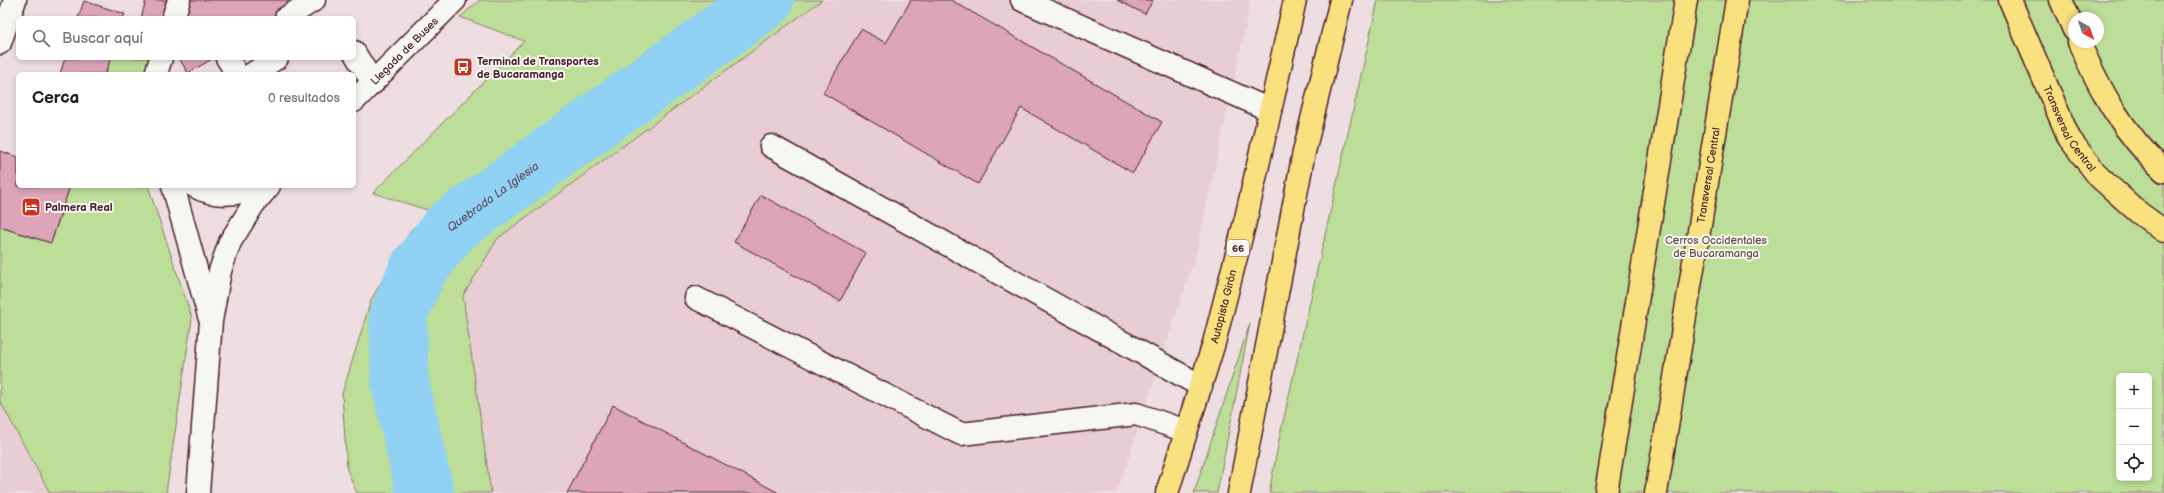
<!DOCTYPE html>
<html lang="es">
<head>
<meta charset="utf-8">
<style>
  :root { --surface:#fff; --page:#f6f6f6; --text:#222; --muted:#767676; --line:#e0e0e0 }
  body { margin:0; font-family:"Balsamiq Sans",sans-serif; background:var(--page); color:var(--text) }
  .controls { position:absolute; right:12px; bottom:12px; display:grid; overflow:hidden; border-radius:6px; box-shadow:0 2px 6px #0003 }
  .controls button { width:36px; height:36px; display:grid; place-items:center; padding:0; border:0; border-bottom:1px solid var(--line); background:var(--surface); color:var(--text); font:20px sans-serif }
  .compass { position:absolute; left:2068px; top:12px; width:36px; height:36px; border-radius:50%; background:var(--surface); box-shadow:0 2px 6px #0003; rotate:140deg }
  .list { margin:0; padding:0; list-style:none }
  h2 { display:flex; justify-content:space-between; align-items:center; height:52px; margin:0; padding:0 16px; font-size:17px }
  h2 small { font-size:13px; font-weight:400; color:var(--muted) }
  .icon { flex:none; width:22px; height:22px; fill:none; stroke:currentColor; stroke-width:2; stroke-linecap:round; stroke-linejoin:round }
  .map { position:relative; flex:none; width:2164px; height:493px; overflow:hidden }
  .search { position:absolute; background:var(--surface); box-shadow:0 2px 6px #0003; left:16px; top:16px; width:340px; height:44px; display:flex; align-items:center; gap:10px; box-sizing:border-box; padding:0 14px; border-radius:6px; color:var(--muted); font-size:15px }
  .panel { position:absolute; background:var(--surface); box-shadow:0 2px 6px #0003; left:16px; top:72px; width:340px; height:116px; border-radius:6px }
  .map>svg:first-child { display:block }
  .built { fill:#e9cdd5 }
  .green { fill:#bcde98; stroke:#837e62; fill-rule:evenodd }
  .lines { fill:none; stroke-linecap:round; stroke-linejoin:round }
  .river { stroke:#91d1f3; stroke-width:58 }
  .building { fill:#dca5ba; stroke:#4a1f2b }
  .minor-casing { stroke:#4a1f2b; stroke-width:25 }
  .major-casing { stroke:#4a1f2b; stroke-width:25 }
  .highway-casing { stroke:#4a1f2b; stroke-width:25 }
  .minor { stroke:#f6f6f2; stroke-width:22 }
  .major { stroke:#fae180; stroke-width:22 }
  .highway { stroke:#fae180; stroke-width:22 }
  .labels { text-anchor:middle; stroke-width:4; stroke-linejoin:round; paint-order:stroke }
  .shield { fill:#f6f6f2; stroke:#7e6067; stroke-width:1 }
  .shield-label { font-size:10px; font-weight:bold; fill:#4a1f2b }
  .street-label { font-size:11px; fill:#4a1f2b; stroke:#f6f6f2 }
  .poi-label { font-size:11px; font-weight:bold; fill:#4a1f2b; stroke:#f6f6f2; text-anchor:start }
  .park-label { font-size:11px; fill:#664f46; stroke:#f6f6f2 }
  .water-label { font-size:12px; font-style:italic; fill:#5f5467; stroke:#f6f6f2 }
</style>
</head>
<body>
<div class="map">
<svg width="2164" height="493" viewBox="0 0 2164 493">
  <rect width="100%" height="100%" fill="#eedee1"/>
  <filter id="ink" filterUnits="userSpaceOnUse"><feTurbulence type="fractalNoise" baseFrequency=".025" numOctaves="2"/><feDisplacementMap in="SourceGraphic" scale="8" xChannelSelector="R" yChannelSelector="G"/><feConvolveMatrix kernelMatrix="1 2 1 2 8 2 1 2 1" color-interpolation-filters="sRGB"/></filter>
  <g filter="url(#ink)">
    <g class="built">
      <path d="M822,0H1251L1197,251L1117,493H491L463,296L498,238Z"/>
      <path d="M0,401L50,493H0Z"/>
    </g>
    <g class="green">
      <path d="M480,0H822L498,238L463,296L491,493H357L347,470L342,394L371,300L411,230L434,212L373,193L524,41L460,17Z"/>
      <path d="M1378,0H2164V493H1269L1280,435ZM2074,18H2098V42H2074ZM2119,376H2149V478H2119Z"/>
      <path d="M111,58H149L146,74H105Z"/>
      <path d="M70,186H148L192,318L166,493H50L0,401V227L51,243Z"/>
      <path d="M1250,323L1217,493H1194Z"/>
    </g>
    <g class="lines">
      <path class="river" id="s1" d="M425,493L400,383L398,316L418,269L451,227L765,0"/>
    </g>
    <g class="building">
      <path d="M146,0H287L293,11L281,18H141Z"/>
      <path d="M911,0H951L1162,122L1133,173L1021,108L978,184L823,93L861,29L886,43Z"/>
      <path d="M1117,0H1153L1145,14Z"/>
      <path d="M84,1L125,14L123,18H78Z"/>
      <path d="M65,58H111L105,74H60Z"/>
      <path d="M179,58H214L188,73Z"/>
      <path d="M0,151L18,157V186H70L51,243L0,227Z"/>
      <path d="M761,195L866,253L840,301L734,242Z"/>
      <path d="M613,405L779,493H567Z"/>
    </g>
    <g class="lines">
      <defs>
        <g id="minor">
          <path d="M1022,0L1270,110"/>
          <path d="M173,18L179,0"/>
          <path d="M286,18L314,0"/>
          <path d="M0,43L15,0"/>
          <path d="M354,52L373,83"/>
          <path d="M227,58L237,74"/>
          <path d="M156,74L161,58"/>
          <path d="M252,74L277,58"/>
          <path id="s2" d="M354,101L455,0"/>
          <path d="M771,146L1201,386"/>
          <path d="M173,186L209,316"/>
          <path d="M194,186C213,197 238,196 257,186"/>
          <path d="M696,298L961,434L1136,414L1186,431"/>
          <path d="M198,493L211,321L220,271L230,242L253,205L269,186"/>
        </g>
        <g id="major">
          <path id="s3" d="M2010,0L2069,138L2099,177L2138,212L2164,231"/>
          <path d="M2061,0L2074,30"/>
          <path d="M2079,42C2101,92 2123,133 2164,171"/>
          <path d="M1606,493L1686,0"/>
          <path id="s4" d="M1656,493L1737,0"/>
        </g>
        <g id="highway">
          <path id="s5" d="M1167,493L1214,343L1247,214L1295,0"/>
          <path d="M1239,493L1304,152L1341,0"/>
        </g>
      </defs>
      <use href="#minor" class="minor-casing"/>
      <use href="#major" class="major-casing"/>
      <use href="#highway" class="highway-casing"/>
      <use href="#minor" class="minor"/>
      <use href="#major" class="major"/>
      <use href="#highway" class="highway"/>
    </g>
  </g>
  <defs>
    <symbol id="bus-square" viewBox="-11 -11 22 22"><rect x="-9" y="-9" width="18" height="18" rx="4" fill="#c8321e" stroke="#f6f6f2"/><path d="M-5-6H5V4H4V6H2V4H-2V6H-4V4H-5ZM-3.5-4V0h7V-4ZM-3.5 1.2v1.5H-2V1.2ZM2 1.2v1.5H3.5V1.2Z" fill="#fff"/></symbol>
    <symbol id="hotel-square" viewBox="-11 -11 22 22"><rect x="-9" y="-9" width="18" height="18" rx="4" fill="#c8321e" stroke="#f6f6f2"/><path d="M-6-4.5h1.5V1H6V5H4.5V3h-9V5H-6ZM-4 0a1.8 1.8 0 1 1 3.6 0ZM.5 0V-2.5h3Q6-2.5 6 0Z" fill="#fff"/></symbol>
  </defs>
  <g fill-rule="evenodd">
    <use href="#bus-square" x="452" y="56" width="22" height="22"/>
    <use href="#hotel-square" x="20" y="196" width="22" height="22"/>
  </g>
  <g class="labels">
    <rect class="shield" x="1227" y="240" width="22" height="16" rx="3"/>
    <g class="shield-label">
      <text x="1238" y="252">66</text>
    </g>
    <g class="street-label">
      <text dy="4" stroke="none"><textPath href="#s2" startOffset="71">Llegada de Buses</textPath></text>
      <text dy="4" stroke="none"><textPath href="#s3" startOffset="142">Transversal Central</textPath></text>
      <text dy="4" stroke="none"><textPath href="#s4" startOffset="322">Transversal Central</textPath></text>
      <text dy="4" stroke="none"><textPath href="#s5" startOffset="195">Autopista Girón</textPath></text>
    </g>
    <g class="poi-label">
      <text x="477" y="65">Terminal de Transportes<tspan x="477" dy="13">de Bucaramanga</tspan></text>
      <text x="45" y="211">Palmera Real</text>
    </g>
    <g class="park-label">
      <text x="1716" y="244">Cerros Occidentales<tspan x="1716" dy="13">de Bucaramanga</tspan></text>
    </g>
    <g class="water-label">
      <text dy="4" stroke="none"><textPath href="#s1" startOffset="336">Quebrada La Iglesia</textPath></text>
    </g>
  </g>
</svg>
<div class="controls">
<button>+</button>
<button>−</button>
<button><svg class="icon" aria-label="locate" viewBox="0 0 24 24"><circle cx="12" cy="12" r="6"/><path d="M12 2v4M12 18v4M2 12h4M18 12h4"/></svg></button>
</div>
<svg class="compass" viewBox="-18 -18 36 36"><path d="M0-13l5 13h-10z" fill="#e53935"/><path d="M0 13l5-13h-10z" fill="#767676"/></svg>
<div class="search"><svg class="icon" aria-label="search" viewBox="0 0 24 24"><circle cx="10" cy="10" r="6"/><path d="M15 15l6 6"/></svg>Buscar aquí</div>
<section class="panel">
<h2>Cerca<small>0 resultados</small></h2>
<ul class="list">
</ul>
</section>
</div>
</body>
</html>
